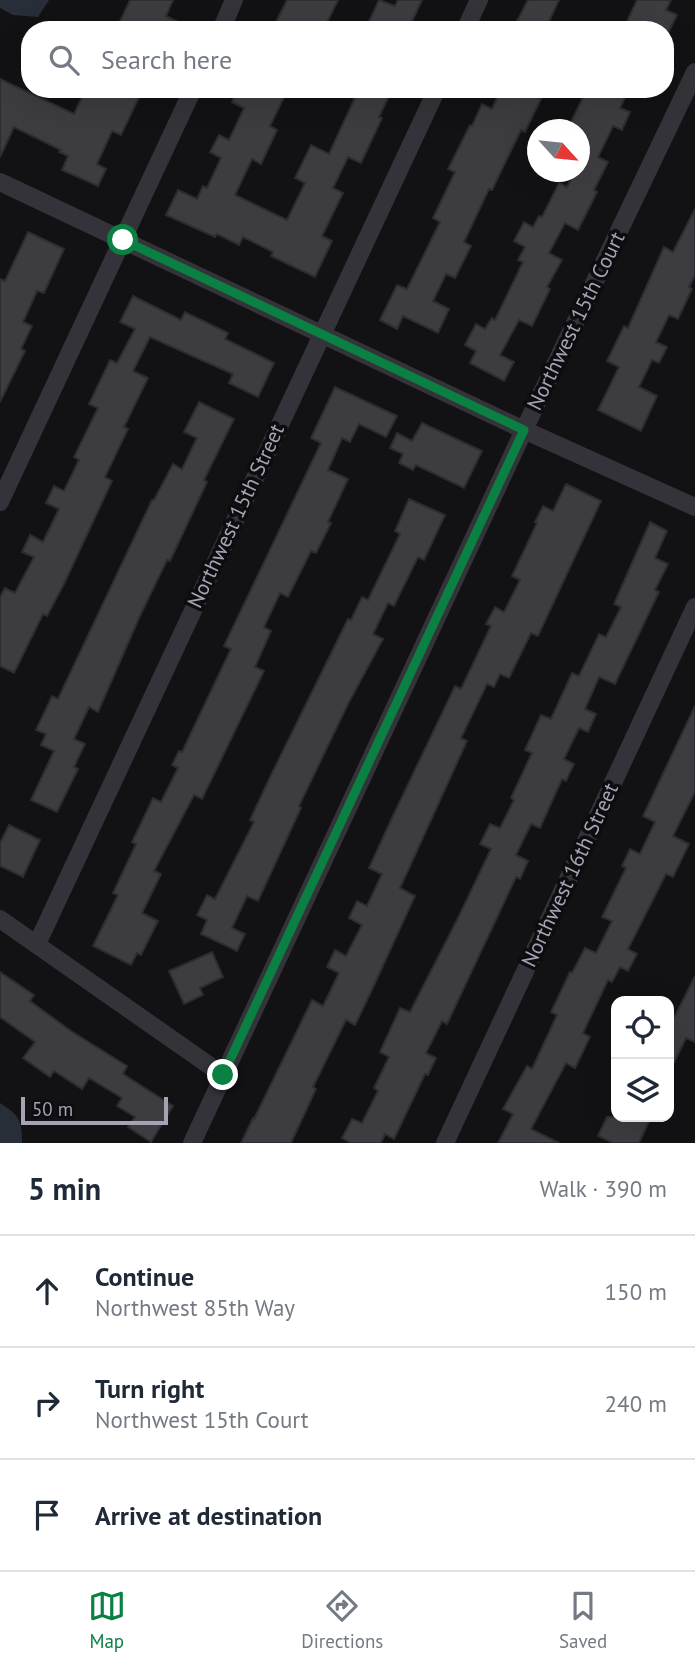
<!DOCTYPE html>
<html lang="en">
<head>
<meta charset="utf-8">
<style>
  :root { --surface:#fff; --page:#f2f2f3; --text:#1f2937; --muted:#747a83; --line:#e0e1e3; --accent:#0b8043 }
  body { margin:0; font-family:"PT Sans",sans-serif; background:var(--page); color:var(--text) }
  .controls { position:absolute; right:21px; bottom:21px; display:grid; overflow:hidden; border-radius:14px; box-shadow:0 7px 28px #0002 }
  .controls button { width:63px; height:63px; display:grid; place-items:center; padding:0; border:0; border-bottom:2px solid var(--line); background:var(--surface); color:var(--text); font:35px sans-serif }
  .compass { position:absolute; left:527px; top:119px; width:63px; height:63px; border-radius:50%; background:var(--surface); box-shadow:0 7px 28px #0002; rotate:117deg }
  .scale { position:absolute; left:21px; bottom:18px; width:147px; box-sizing:border-box; padding-left:7px; border:4px solid #a3a5b5; border-top:0; font-size:19px; line-height:24px; white-space:nowrap; color:#a3a5b5; -webkit-text-stroke:5px #0d0d0f; paint-order:stroke }
  .stop { position:absolute; width:21px; height:21px; margin:-16px; border:5px solid #0b8043; border-radius:50%; background:#fff }
  .stop.end { background:#0b8043; border-color:#fff; box-shadow:0 2px 7px #0008 }
  .list { margin:0; padding:0; list-style:none }
  h2 { display:flex; justify-content:space-between; align-items:center; height:91px; margin:0; padding:0 28px; font-size:30px }
  h2 small { font-size:23px; font-weight:400; color:var(--muted) }
  .list li { display:grid; grid-template-columns:46px 1fr auto; gap:21px; align-items:center; box-sizing:border-box; height:112px; padding:0 28px; border-top:2px solid var(--line) }
  .list b { display:block; font-size:26px; white-space:nowrap }
  .list p { margin:0; font-size:23px; white-space:nowrap; color:var(--muted) }
  .list em { font-size:23px; font-style:normal; color:var(--muted) }
  .icon { flex:none; width:38px; height:38px; fill:none; stroke:currentColor; stroke-width:2; stroke-linecap:round; stroke-linejoin:round }
  .map { position:relative; flex:none; width:695px; height:1143px; overflow:hidden }
  .search { position:absolute; background:var(--surface); box-shadow:0 7px 28px #0002; left:21px; right:21px; top:21px; height:77px; display:flex; align-items:center; gap:18px; box-sizing:border-box; padding:0 24px; border-radius:28px; color:var(--muted); font-size:26px }
  .sheet { height:427px; background:var(--surface) }
  nav { display:flex; justify-content:space-around; align-items:center; box-sizing:border-box; height:98px; border-top:2px solid var(--line); background:var(--surface); font-size:19px; color:var(--muted) }
  nav a { display:grid; justify-items:center; gap:4px }
  nav .on { color:var(--accent) }
  .map>svg:first-child { display:block }
  .water { fill:#282e38 }
  .building { fill:#3c3c41; stroke:#2d2c30; stroke-width:2 }
  .lines { fill:none; stroke-linecap:round; stroke-linejoin:round }
  .minor { stroke:#333339; stroke-width:18 }
  .route { stroke:#0b8043; stroke-width:9 }
  .labels { text-anchor:middle; stroke-width:7; stroke-linejoin:round; paint-order:stroke }
  .street-label { font-size:21px; fill:#a3a5b5; stroke:#0d0d0f }
</style>
</head>
<body>
<div class="map">
<svg width="695" height="1143" viewBox="0 0 695 1143">
  <rect width="100%" height="100%" fill="#121214"/>
  <g class="water">
    <path d="M0,0H49L38,17L13,15L0,8Z"/>
    <path d="M0,1103C19,1115 22,1120 22,1143H0Z"/>
  </g>
  <g class="building">
    <path d="M130,0H173L166,16L194,30H116Z"/>
    <path d="M287,0H338L325,27L319,24L316,30H272Z"/>
    <path d="M379,0L395,6L398,0H422L408,30H365Z"/>
    <path d="M528,0H559L545,30H535L517,21Z"/>
    <path d="M637,0H671L666,10L677,15L668,33L665,30H623Z"/>
    <path d="M0,79L74,114L86,89H143L121,135L112,131L97,164L106,169L98,186L62,170L68,156L59,152L61,150L14,127L0,157Z"/>
    <path d="M238,89H288L270,126L277,130L261,164L252,159L235,195L287,220L305,183L295,178L311,145L329,154L359,89H376L389,96L379,117L382,118L361,163L348,157L333,188L343,193L322,236L332,241L315,277L271,256L273,252L243,237L239,245L217,234L215,237L166,215L178,190L197,199L203,186L207,188L221,158L210,152L219,135L229,140L244,108L232,102Z"/>
    <path d="M501,89H533L531,94L541,99L525,132L521,130L492,190L489,189L464,242L471,246L455,278L446,274L433,301L449,309L438,333L403,316L397,329L380,320L397,285L407,289L440,222L433,218L455,172L448,169L470,125L472,126L482,104L492,109Z"/>
    <path d="M587,89H629L620,108L630,112L622,130L613,126L598,157L608,162L594,190L597,192L578,230L565,223L549,253L562,260L547,287L550,289L532,326L519,320L500,355L514,362L504,381L470,363L476,351L465,345L476,324L485,329L492,318L495,320L523,262L518,260L525,247L514,241L524,222L533,227L539,216L542,217L559,183L567,187L575,172H579V130H567Z"/>
    <path d="M695,209V275L689,287L692,289L678,319L669,315L656,342L667,347L659,363L652,360L639,387L657,396L641,431L598,410L619,367L607,361L624,326L628,328L664,247L673,252Z"/>
    <path d="M28,232L64,249L44,293L37,291L23,322L32,326L21,349L25,351L0,402V279L5,281Z"/>
    <path d="M133,296L181,320L185,312L228,333L225,339L274,363L258,397L229,383L233,374L150,337L133,371L148,378L124,427L128,429L105,477L112,481L64,584L47,616L43,614L14,673L0,666V597L5,588L15,593L34,557L22,552L30,535L43,542L59,509L46,503L54,486L64,491L79,460L74,457L98,408L89,404L110,360L117,363L135,329L120,322Z"/>
    <path d="M335,387L397,416L386,437L359,424L350,442L342,438L328,470L348,479L328,522L331,523L316,553L311,551L288,597L280,593L264,627L271,631L255,667L264,671L202,799L194,795L154,871L161,874L142,913L158,921L141,955L137,953L131,965L93,946L118,895L113,893L136,844L132,842L153,798L161,802L178,768L172,765L179,751L182,752L231,649L224,646L321,443L311,438Z"/>
    <path d="M199,402L234,419L204,480L207,482L170,561L167,560L139,618L98,712L89,707L74,739L85,744L74,767L78,769L57,812L31,800L54,751L41,745L46,734L36,730L52,696L58,699L152,500H154L173,464L182,469L197,438L184,432Z"/>
    <path d="M422,423L482,451L464,488L416,465L413,470L399,463L403,454L390,448L397,433L412,441Z"/>
    <path d="M566,484L601,501L538,636L531,633L509,678L500,674L494,687L487,684L461,738L467,741L400,888L415,896L370,994L355,1025L346,1020L313,1087L316,1089L291,1143H241L253,1118L254,1119L312,1000L323,1006L339,973L327,967L335,950L346,956L362,925L349,918L357,901L367,906L382,874L369,868L392,818L455,686L461,689L491,626L486,624L495,607L504,612L520,580L512,576L537,523L535,522L543,506L553,511Z"/>
    <path d="M409,499L445,515L424,560L418,557L394,606L388,603L373,634L383,639L348,704L299,806L301,808L258,901L247,896L232,928L245,934L237,951L201,934L207,920L197,915L207,895L215,899L254,822L250,820L273,771L348,619L351,620L362,597L368,600L400,534L395,531Z"/>
    <path d="M650,522L667,531L655,558L668,564L655,590L659,592L615,684L599,677L585,709L596,714L588,732L579,728L564,759L574,764L566,781L562,779L540,828L531,824L516,855L528,861L520,879L516,877L447,1024L442,1021L426,1053L436,1058L428,1075L425,1074L394,1139L385,1134L381,1143H351L342,1138L352,1119L362,1123L378,1091L374,1088L389,1057L380,1052L400,1008L410,1012L459,916L491,849L480,844L490,824L500,828L514,800L511,798L532,753L525,750L541,715L551,719L572,673L579,676L599,634L606,637L621,607L614,604Z"/>
    <path d="M695,706V792L673,836L689,844L673,877L666,874L628,949L637,954L628,971L620,967L612,982L608,980L583,1033L590,1037L575,1068L566,1063L531,1129L559,1143H498L513,1114L503,1109L527,1066L532,1069L557,1015L551,1012L570,972L572,973L585,948L596,953L612,921L602,917L626,868L622,866L630,849L640,854L655,822L643,816Z"/>
    <path d="M9,825L40,840L23,877L0,866V843Z"/>
    <path d="M212,952L223,977L200,988L203,995L184,1004L169,971Z"/>
    <path d="M0,972L34,995L30,1001L71,1031L127,1066L123,1074L173,1106L151,1142L128,1127L135,1117L117,1106L122,1098L89,1078L82,1089L54,1071L50,1077L23,1058L35,1042L0,1017Z"/>
    <path d="M695,976V1042L686,1038L669,1073V1013L675,1016Z"/>
    <path d="M607,1117H651L639,1143H613L598,1136Z"/>
  </g>
  <g class="lines">
    <g class="minor">
      <path d="M221,30L234,0"/>
      <path d="M465,30L479,0"/>
      <path d="M0,182L524,430L695,507"/>
      <path d="M0,502L193,89"/>
      <path d="M0,919L223,1075"/>
      <path d="M37,944L437,89"/>
      <path d="M192,1143L524,430L695,72"/>
      <path d="M445,1143L695,607"/>
    </g>
  </g>
  <g class="lines">
    <path class="route" d="M123,240L524,430L223,1075"/>
  </g>
  <g class="labels">
    <g class="street-label">
      <text transform="translate(576 321) rotate(-64)" y="7">Northwest 15th Court</text>
      <text transform="translate(236 516) rotate(-65)" y="7">Northwest 15th Street</text>
      <text transform="translate(570 875) rotate(-65)" y="7">Northwest 16th Street</text>
    </g>
  </g>
</svg>
<div class="controls">
<button><svg class="icon" aria-label="locate" viewBox="0 0 24 24"><circle cx="12" cy="12" r="6"/><path d="M12 2v4M12 18v4M2 12h4M18 12h4"/></svg></button>
<button><svg class="icon" aria-label="layers" viewBox="0 0 24 24"><path d="M12 4l9 5-9 5-9-5zM3 14l9 5 9-5"/></svg></button>
</div>
<svg class="compass" viewBox="-18 -18 36 36"><path d="M0-13l5 13h-10z" fill="#e53935"/><path d="M0 13l5-13h-10z" fill="#747a83"/></svg>
<div class="scale">50 m</div>
<div class="stop" style="left:123px;top:240px"></div>
<div class="stop end" style="left:223px;top:1075px"></div>
<div class="search"><svg class="icon" aria-label="search" viewBox="0 0 24 24"><circle cx="10" cy="10" r="6"/><path d="M15 15l6 6"/></svg>Search here</div>
</div>
<section class="sheet">
<h2>5 min<small>Walk · 390 m</small></h2>
<ul class="list">
<li><svg class="icon" aria-label="ahead" viewBox="0 0 24 24"><path d="M12 20V5M6 11l6-6 6 6"/></svg><div><b>Continue</b><p>Northwest 85th Way</p></div><em>150 m</em></li>
<li><svg class="icon" aria-label="right" viewBox="0 0 24 24"><path d="M7 20v-9h11M14 6l5 5-5 5"/></svg><div><b>Turn right</b><p>Northwest 15th Court</p></div><em>240 m</em></li>
<li><svg class="icon" aria-label="arrive" viewBox="0 0 24 24"><path d="M6 21V4h12l-3 4 3 4H6"/></svg><div><b>Arrive at destination</b></div></li>
</ul>
</section>
<nav>
<a class="on"><svg class="icon" aria-label="map" viewBox="0 0 24 24"><path d="M3 6l6-2 6 2 6-2v14l-6 2-6-2-6 2zM9 4v14M15 6v14"/></svg>Map</a>
<a><svg class="icon" aria-label="directions" viewBox="0 0 24 24"><path d="M12 3l9 9-9 9-9-9zM9 14v-3h6M13 9l2 2-2 2"/></svg>Directions</a>
<a><svg class="icon" aria-label="saved" viewBox="0 0 24 24"><path d="M7 4h10v16l-5-4-5 4z"/></svg>Saved</a>
</nav>
</body>
</html>
